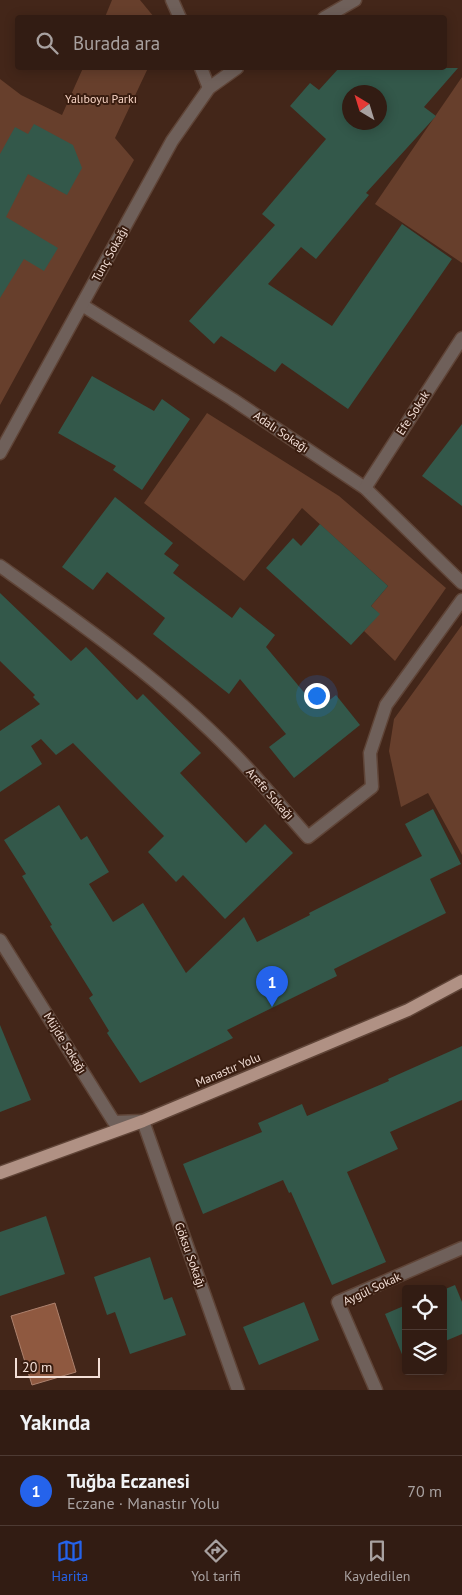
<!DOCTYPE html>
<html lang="tr">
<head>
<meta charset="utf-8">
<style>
  :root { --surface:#321c13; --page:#3a251c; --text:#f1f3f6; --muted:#a8a1a0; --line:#4d3a33; --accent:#2563eb }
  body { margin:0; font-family:"PT Sans",sans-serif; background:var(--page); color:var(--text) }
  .controls { position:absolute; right:15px; bottom:15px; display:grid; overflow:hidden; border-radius:5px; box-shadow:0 2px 12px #0003 }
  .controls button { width:45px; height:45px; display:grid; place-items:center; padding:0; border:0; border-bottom:1px solid var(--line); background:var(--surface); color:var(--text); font:25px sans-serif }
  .compass { position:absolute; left:342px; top:85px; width:45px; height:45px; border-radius:50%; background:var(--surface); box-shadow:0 2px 12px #0003; rotate:322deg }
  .scale { position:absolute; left:15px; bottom:12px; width:85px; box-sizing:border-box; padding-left:5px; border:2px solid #f3dfd7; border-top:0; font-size:14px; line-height:18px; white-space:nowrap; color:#f3dfd7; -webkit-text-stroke:4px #381c0f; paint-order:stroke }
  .you { position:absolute; left:316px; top:695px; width:18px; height:18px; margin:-12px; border:4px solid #fff; border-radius:50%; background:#1a73e8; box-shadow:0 0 0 8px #1a73e833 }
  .badge { display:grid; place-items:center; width:32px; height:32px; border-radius:50%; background:var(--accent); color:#fff; font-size:16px; font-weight:700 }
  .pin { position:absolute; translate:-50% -41px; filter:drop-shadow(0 1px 2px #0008) }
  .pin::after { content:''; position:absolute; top:26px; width:18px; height:15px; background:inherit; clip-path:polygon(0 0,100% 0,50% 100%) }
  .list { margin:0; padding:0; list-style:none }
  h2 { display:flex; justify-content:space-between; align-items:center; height:65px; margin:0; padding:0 20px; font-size:21px }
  h2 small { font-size:16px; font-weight:400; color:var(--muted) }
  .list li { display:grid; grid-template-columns:32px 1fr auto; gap:15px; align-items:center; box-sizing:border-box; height:70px; padding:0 20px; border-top:1px solid var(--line) }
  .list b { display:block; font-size:19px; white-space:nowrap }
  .list p { margin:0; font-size:16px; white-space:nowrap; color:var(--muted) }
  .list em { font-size:16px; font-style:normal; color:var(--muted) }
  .icon { flex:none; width:28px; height:28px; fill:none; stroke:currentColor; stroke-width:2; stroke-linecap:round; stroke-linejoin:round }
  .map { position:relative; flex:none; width:462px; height:1390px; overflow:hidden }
  .search { position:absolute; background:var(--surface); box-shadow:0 2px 12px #0003; left:15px; right:15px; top:15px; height:55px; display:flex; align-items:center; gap:12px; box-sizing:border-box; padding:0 18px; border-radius:5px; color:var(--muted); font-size:19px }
  .sheet { height:135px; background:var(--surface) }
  nav { display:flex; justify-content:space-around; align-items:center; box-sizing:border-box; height:70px; border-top:1px solid var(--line); background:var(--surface); font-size:14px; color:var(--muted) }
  nav a { display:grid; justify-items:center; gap:2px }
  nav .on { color:var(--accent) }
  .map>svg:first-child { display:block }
  .green { fill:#673f2c }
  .water { fill:#8f5940; stroke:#ad816d }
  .building { fill:#33584a; fill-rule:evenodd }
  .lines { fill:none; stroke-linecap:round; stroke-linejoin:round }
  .minor-casing { stroke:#5f4437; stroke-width:15 }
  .primary-casing { stroke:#5f4437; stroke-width:15 }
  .minor { stroke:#6f605a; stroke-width:12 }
  .primary { stroke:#b09184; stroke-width:12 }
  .labels { text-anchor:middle; stroke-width:4; stroke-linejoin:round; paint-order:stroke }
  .park-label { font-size:12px; fill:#f7d4c5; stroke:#381c0f }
  .street-label { font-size:12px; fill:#f3dfd7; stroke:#381c0f }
</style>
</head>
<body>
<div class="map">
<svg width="462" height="1390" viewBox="0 0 462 1390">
  <rect width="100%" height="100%" fill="#432619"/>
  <g class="green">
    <path d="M112,0H140L154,17H105Z"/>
    <path d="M83,68H148L115,138L134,160L0,405V79L21,95L62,115Z"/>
    <path d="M462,77V263L375,204Z"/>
    <path d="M207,413L339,496L446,588L395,661L364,631L379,614L371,606L388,586L302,508L244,581L144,503Z"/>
    <path d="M462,625V855L428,793L401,807L389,751L394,719Z"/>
  </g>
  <path class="water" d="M55,1303L76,1372L32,1385L11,1316Z"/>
  <g class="building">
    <path d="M339,68H458L424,107L436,116L366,193L369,195L316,259L301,247L268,284L332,326L402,224L452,259L348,409L282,363L275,372L221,336L214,344L189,321L275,225L262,214L326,139L290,106L310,83L319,90ZM350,92H380V122H350Z"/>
    <path d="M34,124L73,145L82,168L67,195L28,174L6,217L58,248L44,271L24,259L0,298V154L15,127L28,134Z"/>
    <path d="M92,376L154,411L162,399L190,419L142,490L113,470L116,466L58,433Z"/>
    <path d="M462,424V506L422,476Z"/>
    <path d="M115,497L173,543L164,554L179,565L173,573L232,618L240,607L275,635L266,647L318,709L336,695L360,725L294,778L269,747L286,734L240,679L229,694L153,634L165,618L107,572L93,590L62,567Z"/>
    <path d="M320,524L388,586L371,606L380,614L351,645L266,568L293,538L301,546Z"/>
    <path d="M0,593L71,661L86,647L137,700L143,694L201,753L180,773L246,843L265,824L293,853L225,919L183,875L176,882L148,852L164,836L73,743L56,755L41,739L31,746L42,764L0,792V731L40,704L33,697L35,695L0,661Z"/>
    <path d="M59,805L81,840L87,836L109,872L89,884L113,922L143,903L186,973L244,917L257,942L310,915L309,913L422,856L405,824L433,809L461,864L430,879L446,913L334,969L337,976L227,1030L233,1038L140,1083L107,1033L109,1031L89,998L93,995L50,926L52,925L22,876L26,874L4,840Z"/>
    <path d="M0,1025L31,1100L0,1112Z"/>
    <path d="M462,1046V1100L390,1132L398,1149L347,1172L386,1262L332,1285L291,1192L289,1193L283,1180L203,1214L183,1164L262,1132L258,1123L302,1104L307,1116L389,1081L388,1079Z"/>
    <path d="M46,1216L65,1274L0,1296V1232Z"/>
    <path d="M150,1257L164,1300L172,1297L186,1335L130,1354L115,1312L107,1315L94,1277Z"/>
    <path d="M455,1285L462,1302V1334L443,1342V1290Z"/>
    <path d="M304,1302L319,1340L259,1365L243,1327Z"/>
    <path d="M406,1305V1358L404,1359L385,1314Z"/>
  </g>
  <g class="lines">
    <defs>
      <g id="minor">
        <path d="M172,0L180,18"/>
        <path d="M324,18L355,0"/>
        <path d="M201,68L209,88"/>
        <path d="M82,305L232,399L365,488L462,583"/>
        <path d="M0,453L172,141L209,88L237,68"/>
        <path d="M365,488L462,338"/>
        <path d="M0,566C80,623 163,681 232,752C259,779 283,809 308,837L372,787L370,753L386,705L462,600"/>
        <path d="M0,940L114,1122L143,1121L238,1390"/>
        <path d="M376,1390L338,1302L462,1248"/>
      </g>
      <path id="primary" d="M0,1173L143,1121L408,1010L462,981"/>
    </defs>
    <use href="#minor" class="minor-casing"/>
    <use href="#primary" class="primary-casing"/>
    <use href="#minor" class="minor"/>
    <use href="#primary" class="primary"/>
  </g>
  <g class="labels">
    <g class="park-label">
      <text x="101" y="103">Yalıboyu Parkı</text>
    </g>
    <g class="street-label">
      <text transform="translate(110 254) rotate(-61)" y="4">Tunç Sokağı</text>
      <text transform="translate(413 413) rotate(-57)" y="4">Efe Sokak</text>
      <text transform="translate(281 432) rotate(34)" y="4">Adalı Sokağı</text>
      <text transform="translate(270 794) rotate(48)" y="4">Arefe Sokağı</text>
      <text transform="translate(65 1043) rotate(58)" y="4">Müjde Sokağı</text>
      <text transform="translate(228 1070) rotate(-23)" y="4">Manastır Yolu</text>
      <text transform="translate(190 1255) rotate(70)" y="4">Göksu Sokağı</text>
      <text transform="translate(372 1289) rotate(-25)" y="4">Aygül Sokak</text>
    </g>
  </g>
</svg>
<div class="controls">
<button><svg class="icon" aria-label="locate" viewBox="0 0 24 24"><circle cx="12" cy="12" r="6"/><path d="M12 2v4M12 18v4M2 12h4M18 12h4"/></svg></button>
<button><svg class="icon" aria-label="layers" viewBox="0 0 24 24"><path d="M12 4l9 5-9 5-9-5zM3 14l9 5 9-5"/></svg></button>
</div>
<svg class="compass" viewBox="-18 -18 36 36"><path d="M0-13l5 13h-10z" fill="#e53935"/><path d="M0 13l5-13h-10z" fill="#a8a1a0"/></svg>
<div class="scale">20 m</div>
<div class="you"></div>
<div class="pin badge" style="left:272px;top:1007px">1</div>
<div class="search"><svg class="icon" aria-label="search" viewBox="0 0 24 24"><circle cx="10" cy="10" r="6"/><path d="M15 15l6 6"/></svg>Burada ara</div>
</div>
<section class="sheet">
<h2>Yakında<small></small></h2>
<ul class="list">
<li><span class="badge">1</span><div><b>Tuğba Eczanesi</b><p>Eczane · Manastır Yolu</p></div><em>70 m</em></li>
</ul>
</section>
<nav>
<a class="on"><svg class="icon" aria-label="map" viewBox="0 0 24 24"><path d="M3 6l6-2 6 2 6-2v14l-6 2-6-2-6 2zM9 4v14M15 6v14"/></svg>Harita</a>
<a><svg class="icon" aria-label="directions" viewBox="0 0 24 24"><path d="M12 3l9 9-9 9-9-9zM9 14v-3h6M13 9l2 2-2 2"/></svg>Yol tarifi</a>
<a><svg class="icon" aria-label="saved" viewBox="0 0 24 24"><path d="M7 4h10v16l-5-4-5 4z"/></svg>Kaydedilen</a>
</nav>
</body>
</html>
